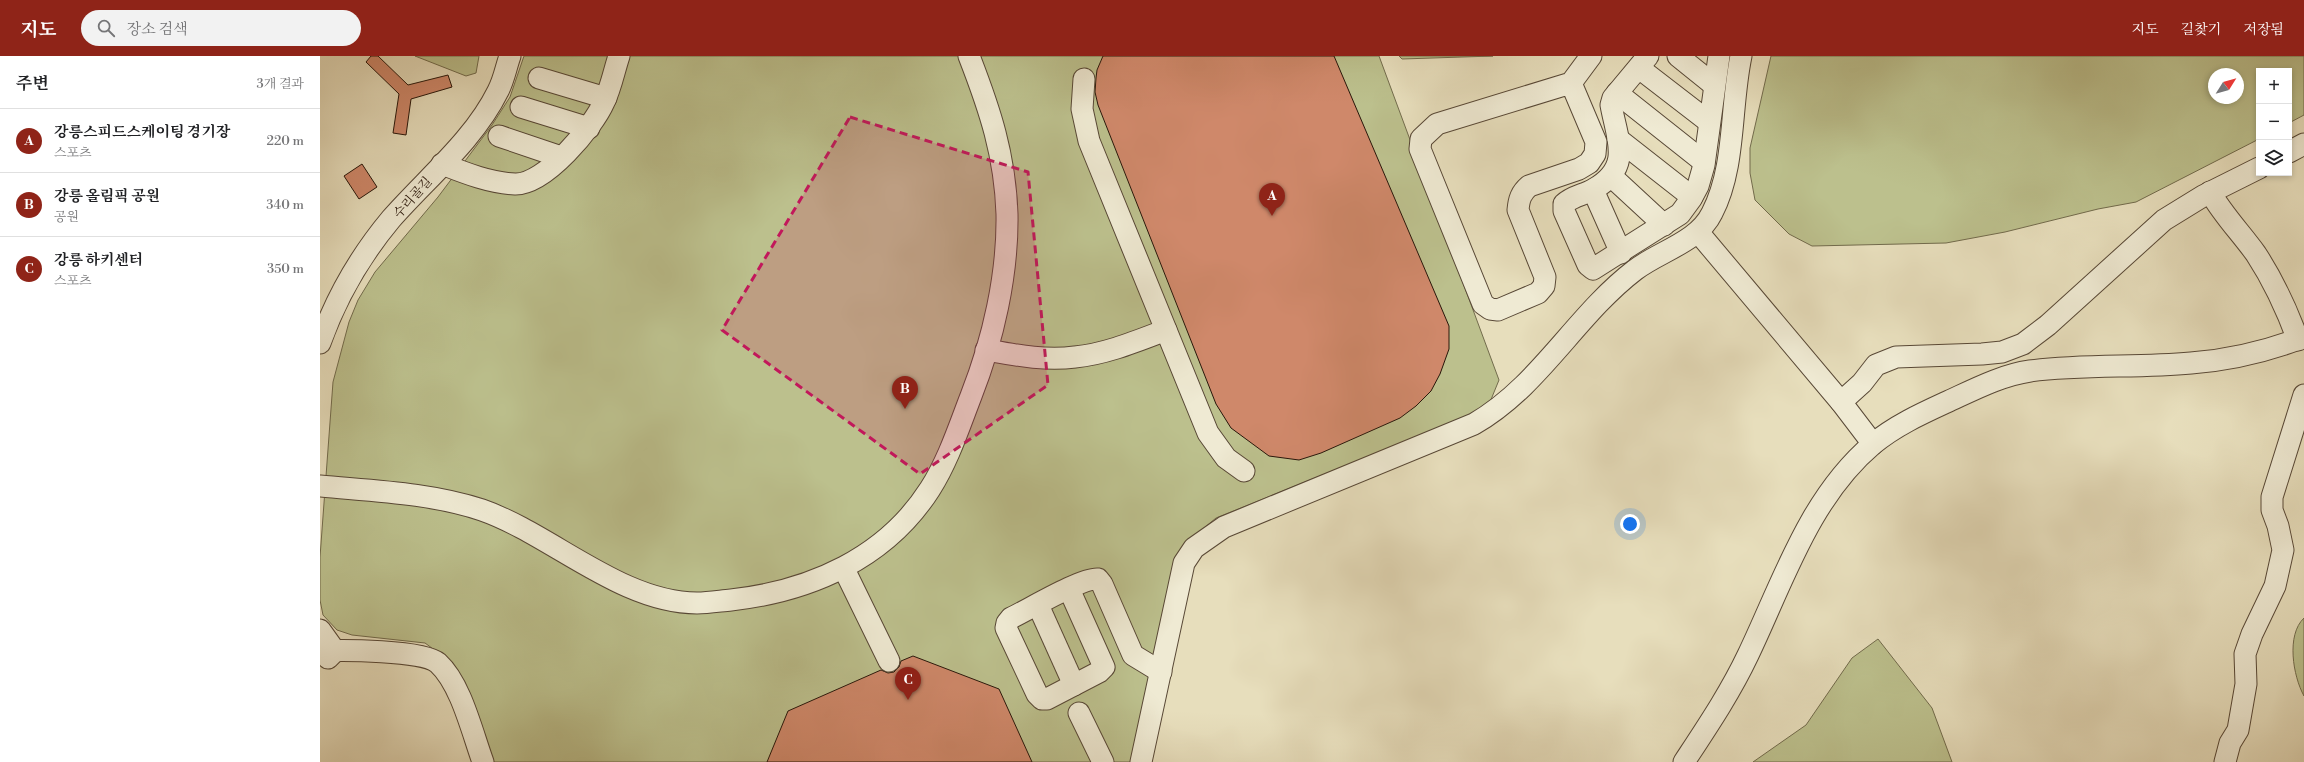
<!DOCTYPE html>
<html lang="ko">
<head>
<meta charset="utf-8">
<style>
  :root { --surface:#fff; --page:#f2f2f2; --text:#202124; --muted:#757577; --line:#e0e0e0; --accent:#8f2418 }
  body { margin:0; font-family:"Libre Bodoni","Noto Serif KR",serif; background:var(--page); color:var(--text) }
  .controls { position:absolute; right:12px; top:12px; display:grid; overflow:hidden; border-radius:0px; box-shadow:0 2px 6px #0003 }
  .controls button { width:36px; height:36px; display:grid; place-items:center; padding:0; border:0; border-bottom:1px solid var(--line); background:var(--surface); color:var(--text); font:20px sans-serif }
  .compass { position:absolute; left:1888px; top:12px; width:36px; height:36px; border-radius:50%; background:var(--surface); box-shadow:0 2px 6px #0003; rotate:53deg }
  .you { position:absolute; left:1310px; top:468px; width:14px; height:14px; margin:-10px; border:3px solid #fff; border-radius:50%; background:#1a73e8; box-shadow:0 0 0 6px #1a73e833 }
  .badge { display:grid; place-items:center; width:26px; height:26px; border-radius:50%; background:var(--accent); color:#fff; font-size:13px; font-weight:700 }
  .pin { position:absolute; translate:-50% -33px; filter:drop-shadow(0 1px 2px #0008) }
  .pin::after { content:''; position:absolute; top:21px; width:14px; height:12px; background:inherit; clip-path:polygon(0 0,100% 0,50% 100%) }
  .list { margin:0; padding:0; list-style:none }
  h2 { display:flex; justify-content:space-between; align-items:center; height:52px; margin:0; padding:0 16px; font-size:17px }
  h2 small { font-size:13px; font-weight:400; color:var(--muted) }
  .list li { display:grid; grid-template-columns:26px 1fr auto; gap:12px; align-items:center; box-sizing:border-box; height:64px; padding:0 16px; border-top:1px solid var(--line) }
  .list b { display:block; font-size:15px; white-space:nowrap }
  .list p { margin:0; font-size:13px; white-space:nowrap; color:var(--muted) }
  .list em { font-size:13px; font-style:normal; color:var(--muted) }
  .icon { flex:none; width:22px; height:22px; fill:none; stroke:currentColor; stroke-width:2; stroke-linecap:round; stroke-linejoin:round }
  .map { position:relative; flex:none; width:1984px; height:706px; overflow:hidden }
  header { display:flex; align-items:center; gap:24px; box-sizing:border-box; height:56px; padding:0 20px; background:var(--accent); color:#fff }
  header strong { font-size:19px }
  nav { display:flex; gap:22px; margin-inline-start:auto; font-size:14px }
  .search { width:280px; height:36px; background:var(--page); display:flex; align-items:center; gap:10px; box-sizing:border-box; padding:0 14px; border-radius:22px; color:var(--muted); font-size:15px }
  main { display:flex }
  aside { flex:1; background:var(--surface) }
  .map>svg:first-child { display:block }
  .green { fill:#bcc08d; stroke:#726b4c; fill-rule:evenodd }
  .building { fill:#cf886a; stroke:#28160a }
  .lines { fill:none; stroke-linecap:round; stroke-linejoin:round }
  .minor-casing { stroke:#584836; stroke-width:23 }
  .minor { stroke:#efead3; stroke-width:21 }
  .marked { fill:#c2185b; fill-opacity:0.2; stroke:#c2185b; stroke-width:3; stroke-dasharray:8 5; stroke-linejoin:round }
  .labels { text-anchor:middle; stroke-width:3; stroke-linejoin:round; paint-order:stroke }
  .street-label { font-size:13px; fill:#28160a; stroke:#efead3 }
</style>
</head>
<body>
<header>
<strong>지도</strong>
<div class="search"><svg class="icon" aria-label="search" viewBox="0 0 24 24"><circle cx="10" cy="10" r="6"/><path d="M15 15l6 6"/></svg>장소 검색</div>
<nav><a>지도</a><a>길찾기</a><a>저장됨</a></nav>
</header>
<main>
<aside>
<h2>주변<small>3개 결과</small></h2>
<ul class="list">
<li><span class="badge">A</span><div><b>강릉스피드스케이팅 경기장</b><p>스포츠</p></div><em>220 m</em></li>
<li><span class="badge">B</span><div><b>강릉 올림픽 공원</b><p>공원</p></div><em>340 m</em></li>
<li><span class="badge">C</span><div><b>강릉 하키센터</b><p>스포츠</p></div><em>350 m</em></li>
</ul>
</aside>
<div class="map">
<svg width="1984" height="706" viewBox="0 0 1984 706">
  <rect width="100%" height="100%" fill="#e7debc"/>
  <filter id="stains"><feTurbulence type="fractalNoise" baseFrequency=".005" numOctaves="4"/><feColorMatrix values="0 0 0 0 .2 0 0 0 0 .09 0 0 0 0 .02 0 0 0 .5 -.17"/></filter>
  <radialGradient id="worn" r=".72"><stop offset=".6" stop-color="#630" stop-opacity="0"/><stop offset="1" stop-color="#630" stop-opacity=".3"/></radialGradient>
  <g class="green">
    <path d="M95,0H159L156,17L146,20Z"/>
    <path d="M204,0H1059L1179,324L1170,346L1148,360L896,462L867,486L811,706H171L120,598L105,587L32,579L17,574L3,559L0,544V501L13,326L29,266L38,244L55,216L118,141L172,69L190,41Z"/>
    <path d="M1079,0H1173L1082,3Z"/>
    <path d="M1451,0H1984V59L1969,67V15H1939V83L1816,146L1778,153L1685,176L1626,187L1492,190L1469,178L1435,144L1430,117V92ZM1894,18H1918V42H1894Z"/>
    <path d="M1984,562V640C1973,620 1966,579 1984,562Z"/>
    <path d="M1558,583L1612,652L1632,706H1433L1486,669L1532,602Z"/>
  </g>
  <g class="building">
    <path d="M51,0H58L88,29L128,19L132,31L91,43L86,79L73,77L79,38L46,6Z"/>
    <path d="M783,0H1014L1129,270V293L1120,318L1111,335L1096,350L1080,362L1001,397L979,404L949,400L911,372L896,348L778,49L775,36L776,22L777,14Z"/>
    <path d="M42,108L57,131L39,143L24,120Z"/>
    <path d="M593,600L679,633L712,706H447L468,655L561,614L568,617L574,616L579,611L581,605Z"/>
  </g>
  <g class="lines">
    <defs>
      <g id="minor">
        <path d="M1328,0L1293,42L1291,49C1297,83 1313,111 1274,133C1264,139 1252,140 1244,148V155L1268,209L1273,213L1360,158L1371,143L1378,130L1384,109L1399,0"/>
        <path d="M1358,0L1394,29"/>
        <path d="M1319,12L1389,66"/>
        <path d="M219,22L286,42"/>
        <path d="M764,23L762,53L769,85L888,377L906,402L924,415"/>
        <path d="M1251,27L1276,86L1275,98L1269,107L1259,113L1209,130C1201,137 1199,143 1198,154L1225,221L1224,230L1218,237L1178,254L1170,253L1163,248L1100,93L1101,83L1117,68L1251,27L1271,0"/>
        <path d="M1297,37L1384,106"/>
        <path d="M201,51L269,72"/>
        <path d="M179,80L241,101"/>
        <path d="M1298,83L1372,141"/>
        <path d="M1969,96L1984,88"/>
        <path d="M122,108C145,117 170,127 195,128C225,129 273,71 284,46C291,32 294,15 299,0"/>
        <path d="M1291,120L1344,169"/>
        <path d="M1273,134L1301,197"/>
        <path d="M1890,136C1903,159 1921,177 1936,198C1953,224 1967,254 1978,284"/>
        <path d="M1378,176L1521,346L1553,388"/>
        <path d="M0,287C16,242 41,199 71,163C107,122 154,84 178,35C184,24 186,11 190,0"/>
        <path d="M666,294C695,299 725,305 755,301C786,298 817,285 846,274"/>
        <path d="M1521,346L1542,327L1556,309L1576,301L1662,298L1682,296L1703,288L1728,269L1844,164L1883,140L1939,112"/>
        <path d="M0,430C53,435 111,437 162,454C231,478 301,547 377,547C388,547 400,545 411,544C491,535 566,502 610,433C628,405 639,371 651,340C673,284 688,219 687,158C685,99 670,54 649,0"/>
        <path d="M524,513L569,605"/>
        <path d="M749,533L784,611L779,616L727,643H722L717,638L686,572L687,567L691,562C708,554 763,521 778,523L782,528L813,599L841,616"/>
        <path d="M718,549L754,629"/>
        <path d="M0,574L15,595L8,602"/>
        <path d="M0,595C22,594 103,594 118,607C141,628 152,676 163,706"/>
        <path d="M759,657L783,706"/>
        <path d="M821,706L864,507L874,492L904,471L1154,368C1220,330 1255,260 1315,214C1340,195 1378,186 1392,157C1416,111 1410,52 1421,0"/>
        <path d="M1364,706C1387,671 1410,637 1428,599C1463,526 1489,442 1553,388C1576,369 1603,357 1629,345C1655,333 1682,319 1710,315C1764,308 1818,312 1871,307C1910,304 1948,295 1984,281"/>
        <path d="M1905,706L1910,687L1918,674L1926,628L1925,598L1932,578L1955,530L1963,494L1958,470L1952,454V441L1984,339"/>
      </g>
    </defs>
    <use href="#minor" class="minor-casing"/>
    <use href="#minor" class="minor"/>
  </g>
  <path class="marked" d="M530,61L708,116L728,329L600,418L402,274Z"/>
  <g class="labels">
    <g class="street-label">
      <text transform="translate(92 141) rotate(-48)" y="5">수리골길</text>
    </g>
  </g>
  <rect width="100%" height="100%" filter="url(#stains)"/>
  <rect width="100%" height="100%" fill="url(#worn)"/>
</svg>
<div class="controls">
<button>+</button>
<button>−</button>
<button><svg class="icon" aria-label="layers" viewBox="0 0 24 24"><path d="M12 4l9 5-9 5-9-5zM3 14l9 5 9-5"/></svg></button>
</div>
<svg class="compass" viewBox="-18 -18 36 36"><path d="M0-13l5 13h-10z" fill="#e53935"/><path d="M0 13l5-13h-10z" fill="#757577"/></svg>
<div class="you"></div>
<div class="pin badge" style="left:952px;top:160px">A</div>
<div class="pin badge" style="left:585px;top:353px">B</div>
<div class="pin badge" style="left:588px;top:644px">C</div>
</div>
</main>
</body>
</html>
